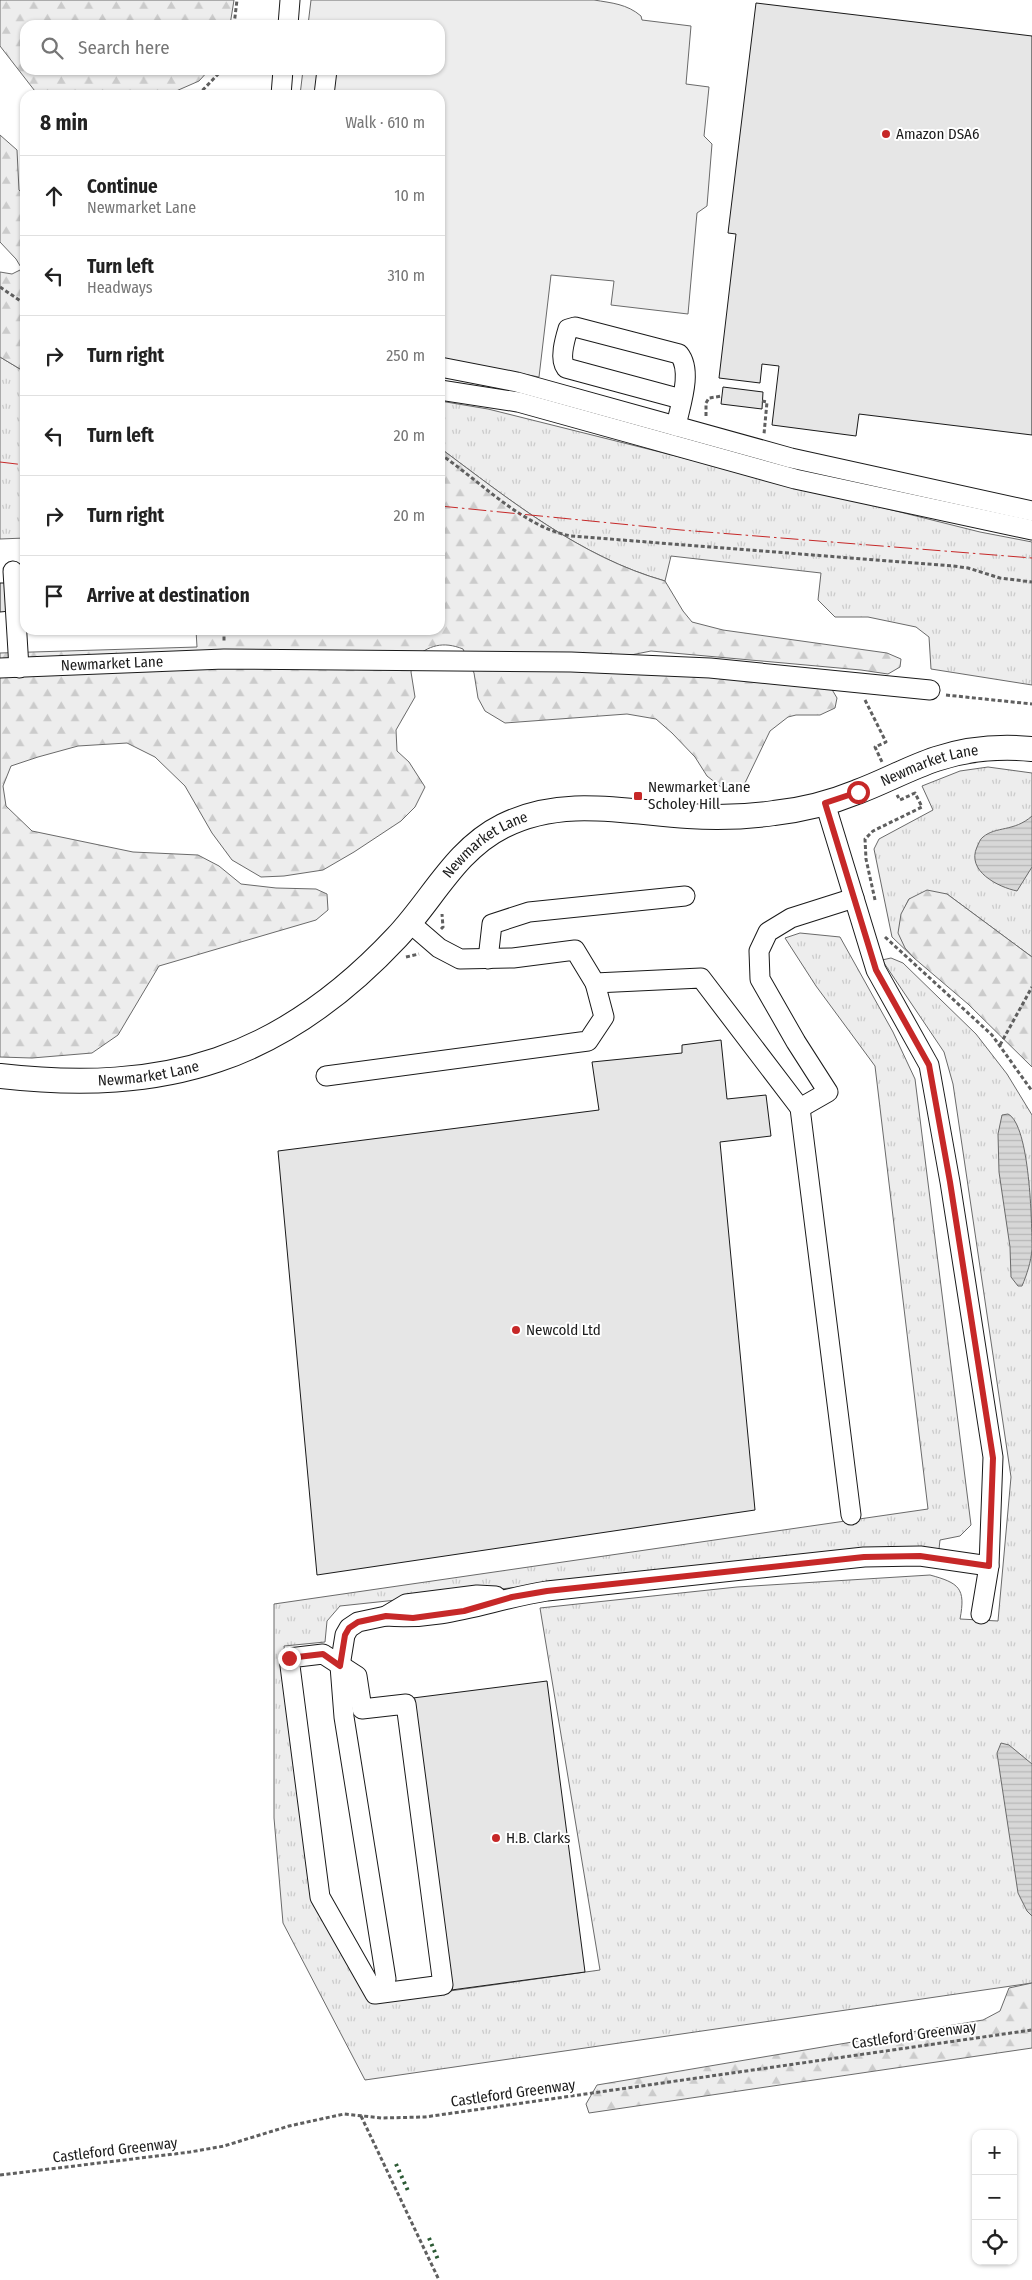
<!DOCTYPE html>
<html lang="en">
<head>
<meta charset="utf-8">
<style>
  :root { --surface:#fff; --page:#f2f2f2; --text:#222; --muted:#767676; --line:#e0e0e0 }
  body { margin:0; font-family:"Fira Sans Condensed",sans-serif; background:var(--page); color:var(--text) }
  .controls { position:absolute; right:15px; bottom:15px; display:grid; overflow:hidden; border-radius:10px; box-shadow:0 1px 4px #0004 }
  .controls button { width:45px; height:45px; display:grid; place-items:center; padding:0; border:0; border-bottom:1px solid var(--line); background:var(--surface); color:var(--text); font:25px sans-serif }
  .stop { position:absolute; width:15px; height:15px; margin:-11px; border:4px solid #c62828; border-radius:50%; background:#fff }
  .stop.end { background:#c62828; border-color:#fff; box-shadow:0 1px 5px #0008 }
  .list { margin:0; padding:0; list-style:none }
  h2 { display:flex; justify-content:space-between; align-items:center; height:65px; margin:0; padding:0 20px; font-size:21px }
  h2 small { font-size:16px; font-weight:400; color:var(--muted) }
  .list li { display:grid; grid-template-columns:32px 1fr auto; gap:15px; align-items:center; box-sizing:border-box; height:80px; padding:0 20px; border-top:1px solid var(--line) }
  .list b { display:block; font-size:19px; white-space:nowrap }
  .list p { margin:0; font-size:16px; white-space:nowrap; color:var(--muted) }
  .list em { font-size:16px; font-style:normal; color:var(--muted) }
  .icon { flex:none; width:28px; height:28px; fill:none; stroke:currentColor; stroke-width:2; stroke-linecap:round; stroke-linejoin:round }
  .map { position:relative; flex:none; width:1032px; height:2280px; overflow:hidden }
  .search { position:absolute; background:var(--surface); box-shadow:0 1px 4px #0004; left:20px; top:20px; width:425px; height:55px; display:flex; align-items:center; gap:12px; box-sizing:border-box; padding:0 18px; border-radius:15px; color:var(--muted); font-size:19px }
  .panel { position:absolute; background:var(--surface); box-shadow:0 1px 4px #0004; left:20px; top:90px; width:425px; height:545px; border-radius:15px }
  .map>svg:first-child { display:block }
  .grass { fill:url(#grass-tufts); stroke:#6a6a6a }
  .forest { fill:url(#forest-firs); stroke:#6a6a6a }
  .pitch { fill:#ededed; stroke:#6a6a6a }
  .water { fill:url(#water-rules); stroke:#6a6a6a }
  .building { fill:#e6e6e6; stroke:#1a1a1a }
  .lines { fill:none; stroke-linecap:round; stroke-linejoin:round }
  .minor-casing { stroke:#1a1a1a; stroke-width:21 }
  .major-casing { stroke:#1a1a1a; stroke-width:26 }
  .path { stroke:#5f5f5f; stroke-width:3; stroke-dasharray:4 2.5; stroke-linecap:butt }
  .minor { stroke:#fff; stroke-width:19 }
  .major { stroke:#fff; stroke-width:24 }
  .hedge { stroke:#2b5a34; stroke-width:4; stroke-dasharray:2.5 4; stroke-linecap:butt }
  .power { stroke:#c62828; stroke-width:1; stroke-dasharray:18 4 2.5 4; stroke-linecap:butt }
  .route { stroke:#c62828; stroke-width:6 }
  .poi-dot { fill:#c62828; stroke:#fff; stroke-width:2 }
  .labels { text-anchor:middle; stroke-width:4; stroke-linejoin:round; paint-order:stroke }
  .poi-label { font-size:15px; fill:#1a1a1a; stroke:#fff; text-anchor:start }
  .street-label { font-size:15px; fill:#1a1a1a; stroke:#fff }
</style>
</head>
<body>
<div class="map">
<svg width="1032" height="2280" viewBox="0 0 1032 2280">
  <defs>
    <pattern id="grass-tufts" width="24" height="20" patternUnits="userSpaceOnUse" patternTransform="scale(1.25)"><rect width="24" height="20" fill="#ededed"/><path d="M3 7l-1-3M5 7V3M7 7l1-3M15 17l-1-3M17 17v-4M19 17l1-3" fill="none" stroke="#cbcbcb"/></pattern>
    <pattern id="forest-firs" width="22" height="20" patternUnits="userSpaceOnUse" patternTransform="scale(1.25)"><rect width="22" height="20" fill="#ededed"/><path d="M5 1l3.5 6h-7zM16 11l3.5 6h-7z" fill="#cbcbcb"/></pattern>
    <pattern id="water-rules" width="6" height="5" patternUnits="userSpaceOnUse" patternTransform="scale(1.25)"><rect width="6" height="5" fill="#d7d7d7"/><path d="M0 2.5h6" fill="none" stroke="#b8b8b8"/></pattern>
  </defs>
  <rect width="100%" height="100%" fill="#fff"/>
  <g class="grass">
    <path d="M0,357L25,372V538L0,539Z"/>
    <path d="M440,401L488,409L980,532L1032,542V685L931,669L929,637L916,627L868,617H835L818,600L821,573L671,556L665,581C580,557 510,500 440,448Z"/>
    <path d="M988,767L1032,773V957L947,894L909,899C897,924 895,936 914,958L892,937L874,849L879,839L933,810L922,786L960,771Z"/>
    <path d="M800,933L840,937L893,1032L915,1079L971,1525L960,1536L940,1540L939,1549L888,1548L340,1606L327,1621L325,1642L284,1646L313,1901L371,2002L600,1970L540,1608L737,1587L930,1575C959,1583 966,1588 960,1619L998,1621L1011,1477L953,1084L944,1052L882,960L891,958L903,963L976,1034L1007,1074L1032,1115V1983L365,2080L283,1923L274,1818V1604L928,1509L875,1066L816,986L785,938Z"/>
  </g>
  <g class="forest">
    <path d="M0,0H234L230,25H25V70H209L199,81L167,95H38L0,46Z"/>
    <path d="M0,135L17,150L19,190L25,196V372L0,357V272L12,274L22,269L16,259L0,242Z"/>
    <path d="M440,448C510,500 580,557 665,581L683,611L692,622L723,630L887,653L901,659L900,667L888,674L861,670L651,651L626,656L627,673L706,677H812L827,681L837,698L835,708L820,715H796L788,717L770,731L744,785L734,790L721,787L707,776L695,757L672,733L656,719L627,714L505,723L485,711L478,698L474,673L463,649C443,641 429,645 413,659L411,672L415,697L396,730L397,751L409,762L425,787L415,807L401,821L354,852L323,870L284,876L261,877L232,860L212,833L185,786L155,757L127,743L78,746L38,757L11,766L3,786L6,806L32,831L133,852L198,855L219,866L241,884L276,888L316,889L327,894L328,910L316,920L159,966L118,1035L92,1053L32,1058L0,1057V653L197,647L196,630H440Z"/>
    <path d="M927,890L947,894L1032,957V1067L968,1004L914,958L905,948L898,933L901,914L909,899Z"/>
    <path d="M1032,1983V2048L589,2113L586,2104L597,2085L983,2020L1000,2011L1009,1988Z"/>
  </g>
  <path class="pitch" d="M311,0H594C612,3 627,4 641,16L642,20L691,26L686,84L709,87L704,136L712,144L707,206L697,213L688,314L611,305L614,281L551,275L539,377L440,358V95H300L303,70H440V25H308Z"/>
  <g class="water">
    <path d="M1032,816V867L1017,891C998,887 966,871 977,847C979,843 980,839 983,837C996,826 1014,832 1032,816Z"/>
    <path d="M1008,1114C1030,1125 1032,1224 1032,1249C1031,1262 1027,1274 1022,1286H1018L1011,1277L1010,1247L999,1172L998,1134L1002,1115Z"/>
    <path d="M1001,1743L1009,1745L1032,1764V1916L1027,1911L1018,1893L997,1753Z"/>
  </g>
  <g class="building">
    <path d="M756,3L1032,36V435L859,414L856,436L772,425L779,366L762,364L760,383L719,378L736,234L728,233Z"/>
    <path d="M723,387L763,392L762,409L721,404Z"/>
    <path d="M0,583H8L10,611L0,612Z"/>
    <path d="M721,1040L727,1099L766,1095L771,1136L720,1142L755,1510L317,1575L278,1151L599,1110L592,1062L682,1053V1045Z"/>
    <path d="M547,1681L585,1972L444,1991L405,1699Z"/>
  </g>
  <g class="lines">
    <defs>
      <g id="minor">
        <path d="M288,25L290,0"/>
        <path d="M281,95L283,70"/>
        <path d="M324,95L327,70"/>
        <path d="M440,367L517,382L791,458L1032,511"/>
        <path d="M440,390L518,402L795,479L1032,530"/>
        <path d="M676,426C680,406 693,371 679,354L575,327L568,329C565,339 559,359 566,368L681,399"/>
        <path d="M13,571L19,668"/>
        <path id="s1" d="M0,668L224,659L571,662L710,668L930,690"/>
        <path d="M825,803L876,970L929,1065L950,1182L993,1457L989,1566L981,1614"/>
        <path d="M410,923L439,948L460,959L513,958L575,950L595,983L701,978L800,1108L828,1092L796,1042L760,979L759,951L768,932L791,918L854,898"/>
        <path d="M488,959L492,924L529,912L685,896"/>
        <path d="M326,1076L588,1041L604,1017L595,983"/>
        <path d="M800,1108L851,1515"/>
        <path d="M386,1616C445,1621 490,1600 547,1591L864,1557L920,1556L989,1566"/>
        <path d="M323,1654L357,1676L362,1709L406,1704L443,1985L375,1994L320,1897L289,1658Z"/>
        <path d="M386,1979L344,1717L340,1666L345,1635L349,1628L358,1622L386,1616L406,1604L477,1595L496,1596"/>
      </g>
      <g id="major">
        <path id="s2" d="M0,1076C166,1095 282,1060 397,937C433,899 455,850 503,826C562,796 626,812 688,816C717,818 746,817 774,813C802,810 830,803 857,792C884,782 909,768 936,759C966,749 1000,746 1032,749"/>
      </g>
    </defs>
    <use href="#minor" class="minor-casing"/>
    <use href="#major" class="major-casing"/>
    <g class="path">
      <path d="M234,25L237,0"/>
      <path d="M198,95L222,70"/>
      <path d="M0,287L25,304"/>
      <path d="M762,401L767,402L764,434"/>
      <path d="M706,416V403L709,398L722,396"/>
      <path d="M440,454C480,481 523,527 571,536L953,566L968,568L1000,578L1032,582"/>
      <path d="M224,630V642"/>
      <path d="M946,695L1032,704"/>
      <path d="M865,700L886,742L875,747L882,762"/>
      <path d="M875,900L866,859L865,839L873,831L922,807L915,793L900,800L897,795"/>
      <path d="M441,929L443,927L442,914"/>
      <path d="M885,937L992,1035L1032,1091"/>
      <path d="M406,957L419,954"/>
      <path d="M1000,1045L1032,987"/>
      <path d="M361,2116L439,2280"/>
      <path d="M0,2175L190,2152L224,2146L289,2126L344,2114L382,2118L425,2117L1032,2030"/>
    </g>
    <use href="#minor" class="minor"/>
    <use href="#major" class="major"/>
    <g class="hedge">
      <path d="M396,2164L409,2193"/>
      <path d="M429,2238L439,2262"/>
    </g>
    <g class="power">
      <path d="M0,462L25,465"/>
      <path d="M440,506L681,530L1032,558"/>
    </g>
  </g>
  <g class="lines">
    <path class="route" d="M289,1658L323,1654L340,1666L345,1635L349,1628L358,1622L386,1616L413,1618L464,1611L512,1597L547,1591L864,1557L920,1556L989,1566L993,1458L950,1182L929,1065L876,970L825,803L858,792"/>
  </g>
  <g class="poi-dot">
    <circle cx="886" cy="134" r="5"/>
    <rect x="633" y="791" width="10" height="10" rx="2.5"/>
    <circle cx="516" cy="1330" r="5"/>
    <circle cx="496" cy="1838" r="5"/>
  </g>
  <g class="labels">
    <g class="poi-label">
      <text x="896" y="139">Amazon DSA6</text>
      <text x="648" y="792">Newmarket Lane<tspan x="648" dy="17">Scholey Hill</tspan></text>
      <text x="526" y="1335">Newcold Ltd</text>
      <text x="506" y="1843">H.B. Clarks</text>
    </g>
    <g class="street-label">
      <text dy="5" stroke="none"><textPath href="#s1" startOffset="112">Newmarket Lane</textPath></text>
      <text dy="5" stroke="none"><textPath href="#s2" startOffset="1032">Newmarket Lane</textPath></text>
      <text dy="5" stroke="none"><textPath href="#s2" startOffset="569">Newmarket Lane</textPath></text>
      <text dy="5" stroke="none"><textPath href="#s2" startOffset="149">Newmarket Lane</textPath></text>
      <text transform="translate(914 2035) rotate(-8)" y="5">Castleford Greenway</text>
      <text transform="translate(513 2093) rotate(-8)" y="5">Castleford Greenway</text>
      <text transform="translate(115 2150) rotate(-7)" y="5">Castleford Greenway</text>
    </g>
  </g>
</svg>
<div class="controls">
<button>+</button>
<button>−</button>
<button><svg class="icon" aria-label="locate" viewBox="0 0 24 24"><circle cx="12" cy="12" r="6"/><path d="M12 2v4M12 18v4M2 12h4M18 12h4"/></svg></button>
</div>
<div class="stop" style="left:858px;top:792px"></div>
<div class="stop end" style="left:289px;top:1658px"></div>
<div class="search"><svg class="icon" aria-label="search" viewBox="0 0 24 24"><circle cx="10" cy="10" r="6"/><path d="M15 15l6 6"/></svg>Search here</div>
<section class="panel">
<h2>8 min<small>Walk · 610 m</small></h2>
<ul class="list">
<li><svg class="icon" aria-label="ahead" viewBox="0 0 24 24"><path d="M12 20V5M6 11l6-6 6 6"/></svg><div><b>Continue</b><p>Newmarket Lane</p></div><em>10 m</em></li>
<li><svg class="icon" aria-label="left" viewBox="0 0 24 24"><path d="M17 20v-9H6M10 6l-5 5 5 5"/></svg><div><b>Turn left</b><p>Headways</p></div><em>310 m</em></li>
<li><svg class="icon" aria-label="right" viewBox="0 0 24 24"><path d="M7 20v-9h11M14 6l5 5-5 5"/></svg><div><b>Turn right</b></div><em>250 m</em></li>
<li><svg class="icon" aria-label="left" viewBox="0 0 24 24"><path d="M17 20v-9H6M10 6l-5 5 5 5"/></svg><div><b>Turn left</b></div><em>20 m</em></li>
<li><svg class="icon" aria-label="right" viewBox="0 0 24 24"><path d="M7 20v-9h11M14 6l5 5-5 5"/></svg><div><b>Turn right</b></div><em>20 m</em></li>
<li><svg class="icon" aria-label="arrive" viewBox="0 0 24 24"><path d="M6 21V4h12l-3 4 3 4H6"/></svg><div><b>Arrive at destination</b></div></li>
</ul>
</section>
</div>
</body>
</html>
